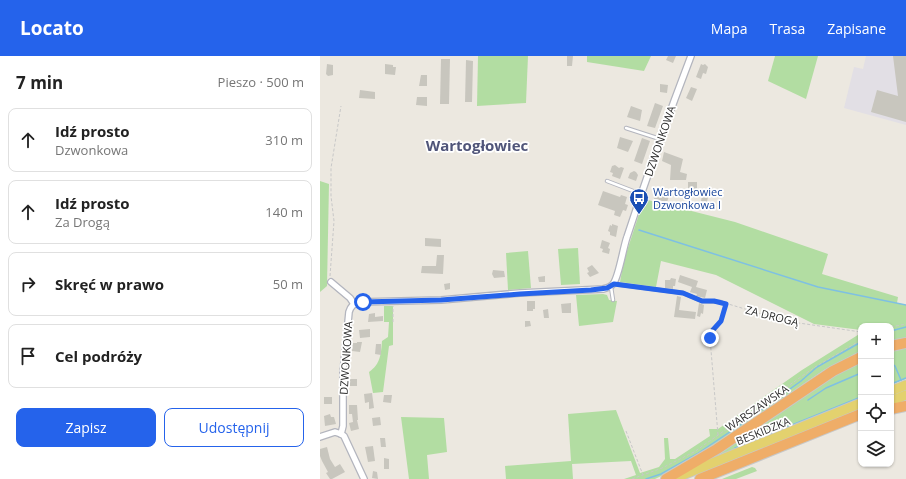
<!DOCTYPE html>
<html lang="pl">
<head>
<meta charset="utf-8">
<style>
  :root { --surface:#fff; --page:#f6f6f6; --text:#222; --muted:#767676; --line:#e0e0e0; --accent:#2563eb }
  body { margin:0; font-family:"Open Sans",sans-serif; background:var(--page); color:var(--text) }
  .controls { position:absolute; right:12px; bottom:12px; display:grid; overflow:hidden; border-radius:8px; box-shadow:0 1px 3px #0004 }
  .controls button { width:36px; height:36px; display:grid; place-items:center; padding:0; border:0; border-bottom:1px solid var(--line); background:var(--surface); color:var(--text); font:20px sans-serif }
  .stop { position:absolute; width:12px; height:12px; margin:-9px; border:3px solid #2563eb; border-radius:50%; background:#fff }
  .stop.end { background:#2563eb; border-color:#fff; box-shadow:0 1px 4px #0008 }
  .list { margin:0; padding:0; list-style:none }
  h2 { display:flex; justify-content:space-between; align-items:center; height:52px; margin:0; padding:0 16px; font-size:17px }
  h2 small { font-size:13px; font-weight:400; color:var(--muted) }
  .list li { display:grid; grid-template-columns:26px 1fr auto; gap:12px; align-items:center; box-sizing:border-box; height:64px; margin:0 8px 8px; padding:0 8px; border:1px solid var(--line); border-radius:8px }
  .list b { display:block; font-size:15px; white-space:nowrap }
  .list p { margin:0; font-size:13px; white-space:nowrap; color:var(--muted) }
  .list em { font-size:13px; font-style:normal; color:var(--muted) }
  .actions { display:flex; gap:8px; padding:12px 16px }
  .actions a { flex:1; padding:9px 0; border:1px solid var(--accent); border-radius:8px; text-align:center; font-size:14px; color:var(--accent) }
  .actions .main { background:var(--accent); color:#fff }
  .icon { flex:none; width:22px; height:22px; fill:none; stroke:currentColor; stroke-width:2; stroke-linecap:round; stroke-linejoin:round }
  .map { position:relative; flex:none; width:586px; height:423px; overflow:hidden }
  header { display:flex; align-items:center; gap:24px; box-sizing:border-box; height:56px; padding:0 20px; background:var(--accent); color:#fff }
  header strong { font-size:19px }
  nav { display:flex; gap:22px; margin-inline-start:auto; font-size:14px }
  main { display:flex }
  aside { flex:1; background:var(--surface) }
  .map>svg:first-child { display:block }
  .industrial { fill:#e2dfe5 }
  .green { fill:#b2dda2 }
  .lines { fill:none; stroke-linecap:round; stroke-linejoin:round }
  .stream { stroke:#7ec0e3; stroke-width:1.5 }
  .building { fill:#c8c6be }
  .lane-casing { stroke:#b3b5be; stroke-width:4.5 }
  .street-casing { stroke:#b3b5be; stroke-width:8 }
  .primary-casing { stroke:#c8c8c8; stroke-width:11 }
  .highway-casing { stroke:#c8c8c8; stroke-width:12 }
  .path { stroke:#c8c8c8; stroke-width:1; stroke-dasharray:3 2; stroke-linecap:butt }
  .lane { stroke:#fff; stroke-width:2.5 }
  .street { stroke:#fff; stroke-width:5.5 }
  .primary { stroke:#e3d16e; stroke-width:9 }
  .highway { stroke:#efad68; stroke-width:10 }
  .route { stroke:#2563eb; stroke-width:5 }
  .labels { text-anchor:middle; stroke-width:3.5; stroke-linejoin:round; paint-order:stroke }
  .street-label { font-size:11px; fill:#2c2c2c; stroke:#fff }
  .transit-label { font-size:11px; fill:#164399; stroke:#fff; text-anchor:start }
  .district-label { font-size:15px; font-weight:bold; fill:#505579; stroke:#fff }
</style>
</head>
<body>
<header>
<strong>Locato</strong>
<nav><a>Mapa</a><a>Trasa</a><a>Zapisane</a></nav>
</header>
<main>
<aside>
<h2>7 min<small>Pieszo · 500 m</small></h2>
<ul class="list">
<li><svg class="icon" aria-label="ahead" viewBox="0 0 24 24"><path d="M12 20V5M6 11l6-6 6 6"/></svg><div><b>Idź prosto</b><p>Dzwonkowa</p></div><em>310 m</em></li>
<li><svg class="icon" aria-label="ahead" viewBox="0 0 24 24"><path d="M12 20V5M6 11l6-6 6 6"/></svg><div><b>Idź prosto</b><p>Za Drogą</p></div><em>140 m</em></li>
<li><svg class="icon" aria-label="right" viewBox="0 0 24 24"><path d="M7 20v-9h11M14 6l5 5-5 5"/></svg><div><b>Skręć w prawo</b></div><em>50 m</em></li>
<li><svg class="icon" aria-label="arrive" viewBox="0 0 24 24"><path d="M6 21V4h12l-3 4 3 4H6"/></svg><div><b>Cel podróży</b></div></li>
</ul>
<div class="actions"><a class="main">Zapisz</a><a>Udostępnij</a></div>
</aside>
<div class="map">
<svg width="586" height="423" viewBox="0 0 586 423">
  <rect width="100%" height="100%" fill="#ece8e0"/>
  <path class="industrial" d="M546,0H586V69L524,52L534,11L543,13Z"/>
  <g class="green">
    <path d="M158,0H208L206,47L157,50Z"/>
    <path d="M267,0H331L324,15L267,6Z"/>
    <path d="M455,0H498L486,43L448,25Z"/>
    <path d="M0,125L9,128L7,230L0,236Z"/>
    <path d="M324,143L415,166L508,198L502,218L578,241L577,247L586,249V282L571,285V270H541V274L494,268L396,219L341,205L336,231L300,226L304,204Z"/>
    <path d="M258,192L260,228L241,229L238,193Z"/>
    <path d="M208,195L211,232L188,234L186,197Z"/>
    <path d="M283,238L287,239L289,244L297,245L293,266L259,270L256,239Z"/>
    <path d="M64,250H73V289L69,290L63,336L53,337L49,316C61,308 61,297 62,285L68,281L69,266H64Z"/>
    <path d="M541,277V296L504,314L370,406L335,423H304L316,419L311,405L252,408L253,423H186L185,410L251,405L248,358L296,354L320,417L339,411L345,403L344,382H348L350,403H355L390,380L389,373H398L482,314Z"/>
    <path d="M586,291V323L571,329V295Z"/>
    <path d="M541,306V342L386,406L519,316Z"/>
    <path d="M81,361L124,362L127,396L107,399L109,423H89Z"/>
    <path d="M432,411L435,412L437,415L416,423H402Z"/>
  </g>
  <g class="lines">
    <g class="stream">
      <path d="M319,174L498,231L586,249"/>
      <path d="M571,275L586,271"/>
      <path d="M571,307L575,310L581,324"/>
      <path d="M571,328L586,322"/>
      <path d="M488,344L506,332L541,317"/>
      <path d="M415,392L541,341"/>
      <path d="M326,423L341,418L377,398L423,367L481,325L497,311L541,286"/>
    </g>
  </g>
  <g class="building">
    <path d="M247,0H253L252,10H247Z"/>
    <path d="M348,0H356L353,7L346,4Z"/>
    <path d="M573,0H586V66L551,56L557,34L578,40Z"/>
    <path d="M121,3H130L129,48H120Z"/>
    <path d="M146,4L153,5L152,46H145Z"/>
    <path d="M7,8L13,9V19L8,20L6,18Z"/>
    <path d="M65,8L73,9V11H76L75,19L65,18Z"/>
    <path d="M381,8L383,9L385,8L388,11L386,18L383,17L381,23L376,21Z"/>
    <path d="M101,19H107V30H99Z"/>
    <path d="M340,28L348,29L347,37L340,36Z"/>
    <path d="M371,31L377,33L372,45L366,42Z"/>
    <path d="M40,34L55,36V43L39,42Z"/>
    <path d="M97,41H107V50L96,49Z"/>
    <path d="M335,47L343,50L335,72L327,70Z"/>
    <path d="M311,50L322,54L320,65L307,61Z"/>
    <path d="M300,81L313,85L308,96L297,92Z"/>
    <path d="M322,82L330,85L322,108L314,105Z"/>
    <path d="M344,96L363,103L360,116L367,118L366,124H350L351,109L342,105Z"/>
    <path d="M295,109L299,112L301,111L304,112L300,123L292,120L293,117L290,116L292,110Z"/>
    <path d="M314,115L316,116L318,119L316,125L308,122L310,117Z"/>
    <rect x="368" y="126" width="9" height="7"/>
    <path d="M283,135L300,141L301,139L307,141L305,148L308,149L306,155L303,154L300,161L294,159L295,155L278,149Z"/>
    <path d="M345,135L366,136V141L349,140L347,146L334,143L336,136L344,138Z"/>
    <path d="M382,140L388,141L387,146L381,145Z"/>
    <path d="M292,168L298,170L296,181L290,179V176L288,175L290,169L292,170Z"/>
    <path d="M105,182L121,183V191L105,190Z"/>
    <path d="M282,184L290,187L288,192L290,193L289,198L282,196L283,193L280,192Z"/>
    <path d="M117,199H124L123,218L101,217L102,210H116Z"/>
    <path d="M272,209L279,217L270,221L267,217L269,216L267,212Z"/>
    <path d="M173,214L184,215L185,221L174,222L172,218Z"/>
    <path d="M360,219L378,225L376,231L387,234L385,242L376,240L377,238L370,236L372,231L358,226Z"/>
    <path d="M225,220V226H219L218,221Z"/>
    <path d="M351,222L356,223L355,230H353V233L345,232V224H350Z"/>
    <path d="M130,227V233L125,234L124,228Z"/>
    <path d="M357,240L361,241L359,254L376,256L375,263L354,261Z"/>
    <path d="M207,245H215V253H213V255H207Z"/>
    <path d="M251,247V257H242L241,248Z"/>
    <path d="M379,247L384,249L383,258L381,257L380,261L377,260Z"/>
    <path d="M228,253L229,262H224L223,254Z"/>
    <path d="M55,257V261L63,260V265L48,266L49,258Z"/>
    <path d="M205,265H210L211,270L205,271Z"/>
    <path d="M50,273V281L40,282L39,274Z"/>
    <path d="M37,286H42L40,296L32,295L33,287H37Z"/>
    <path d="M56,288H61V299L55,298Z"/>
    <rect x="30" y="323" width="7" height="7"/>
    <path d="M52,337L54,352L49,353V346L45,347L44,338Z"/>
    <path d="M64,339H72L71,347L63,346Z"/>
    <rect x="4" y="341" width="8" height="7"/>
    <path d="M29,349H37L38,364H37L39,373L31,375L29,367L33,366L32,358H29Z"/>
    <path d="M10,358L11,361H14L16,368L5,370L4,360Z"/>
    <path d="M60,361L61,369L53,370L52,362Z"/>
    <path d="M60,382H65L66,391H61Z"/>
    <path d="M53,390L55,405L48,406L45,391Z"/>
    <path d="M7,391L10,403L15,411L20,408L25,416L12,423H10L6,417L8,416L2,405L0,400V393Z"/>
    <path d="M64,402L69,403V413H64Z"/>
    <path d="M53,415L57,416L58,423L52,422Z"/>
  </g>
  <g class="lines">
    <defs>
      <g id="lane">
        <path d="M306,72L340,83"/>
        <path d="M287,125L321,138"/>
        <path d="M294,228L363,237L382,245L401,246"/>
        <path d="M291,231L293,244"/>
      </g>
      <g id="street">
        <path d="M11,226L30,242L34,248"/>
        <path d="M21,378L23,370V317L29,256C31,250 33,248 40,246L121,244L200,237L283,233C287,232 291,231 293,228C299,221 303,192 307,181C327,120 348,60 371,0"/>
        <path d="M21,378L24,380L44,423"/>
        <path d="M0,381L15,376L21,378"/>
      </g>
      <g id="primary">
        <path d="M571,335L586,329"/>
        <path d="M571,345L586,339"/>
        <path d="M353,423L541,347"/>
      </g>
      <g id="highway">
        <path d="M571,290L586,287"/>
        <path d="M571,353L586,350"/>
        <path d="M346,423L397,393L513,315L541,301"/>
        <path d="M380,423L541,358"/>
      </g>
    </defs>
    <use href="#lane" class="lane-casing"/>
    <use href="#street" class="street-casing"/>
    <use href="#primary" class="primary-casing"/>
    <use href="#highway" class="highway-casing"/>
    <g class="path">
      <path d="M10,220L14,165L11,140V112L21,50"/>
      <path d="M405,247L465,265L541,276"/>
      <path d="M73,266V250"/>
      <path d="M571,271L586,268"/>
      <path d="M306,375L323,419"/>
      <path d="M398,379L390,282L392,275L401,265L405,249"/>
      <path d="M312,423L342,412L374,396L495,311L541,284"/>
    </g>
    <use href="#lane" class="lane"/>
    <use href="#street" class="street"/>
    <use href="#primary" class="primary"/>
    <use href="#highway" class="highway"/>
  </g>
  <g class="lines">
    <path class="route" d="M43,246L121,244L200,238L271,234L287,232L294,228L363,237L382,245H394L406,248L401,265L392,275L390,282"/>
  </g>
  <defs>
    <symbol id="bus-pin" viewBox="-11 -11 22 30"><path d="M0 17L-7.5 6A9.5 9.5 0 1 1 7.5 6Z" fill="#1a4fb4" stroke="#fff"/><path d="M-5-6H5V4H4V6H2V4H-2V6H-4V4H-5ZM-3.5-4V0h7V-4ZM-3.5 1.2v1.5H-2V1.2ZM2 1.2v1.5H3.5V1.2Z" fill="#fff"/></symbol>
  </defs>
  <g fill-rule="evenodd">
    <use href="#bus-pin" x="308" y="131" width="22" height="30"/>
  </g>
  <g class="labels">
    <g class="street-label">
      <text transform="translate(340 85) rotate(-71)" y="4">DZWONKOWA</text>
      <text transform="translate(452 260) rotate(14)" y="4">ZA DROGĄ</text>
      <text transform="translate(26 302) rotate(-86)" y="4">DZWONKOWA</text>
      <text transform="translate(437 352) rotate(-34)" y="4">WARSZAWSKA</text>
      <text transform="translate(443 375) rotate(-22)" y="4">BESKIDZKA</text>
    </g>
    <g class="transit-label">
      <text x="333" y="140">Wartogłowiec<tspan x="333" dy="13">Dzwonkowa I</tspan></text>
    </g>
    <g class="district-label">
      <text x="157" y="95">Wartogłowiec</text>
    </g>
  </g>
</svg>
<div class="controls">
<button>+</button>
<button>−</button>
<button><svg class="icon" aria-label="locate" viewBox="0 0 24 24"><circle cx="12" cy="12" r="6"/><path d="M12 2v4M12 18v4M2 12h4M18 12h4"/></svg></button>
<button><svg class="icon" aria-label="layers" viewBox="0 0 24 24"><path d="M12 4l9 5-9 5-9-5zM3 14l9 5 9-5"/></svg></button>
</div>
<div class="stop" style="left:43px;top:246px"></div>
<div class="stop end" style="left:390px;top:282px"></div>
</div>
</main>
</body>
</html>
